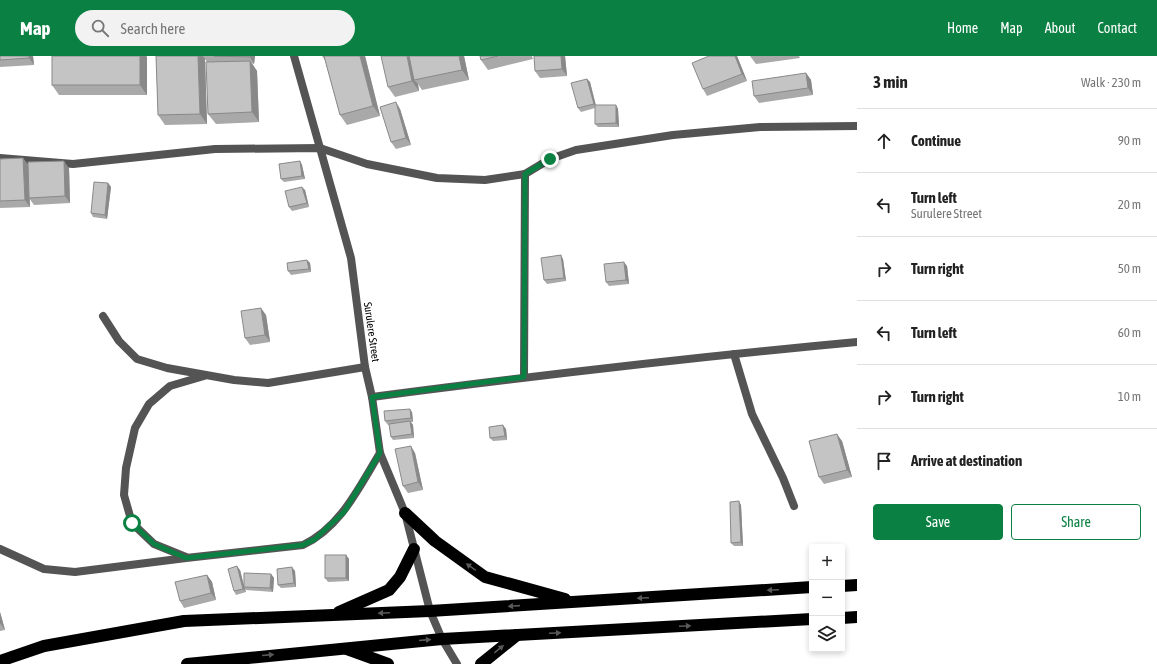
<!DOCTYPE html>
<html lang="en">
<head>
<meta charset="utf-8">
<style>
  :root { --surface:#fff; --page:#f2f2f2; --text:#222; --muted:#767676; --line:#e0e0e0; --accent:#0b8043 }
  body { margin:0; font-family:"Asap Condensed",sans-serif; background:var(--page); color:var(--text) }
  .controls { position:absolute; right:12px; bottom:12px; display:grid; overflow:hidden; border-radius:4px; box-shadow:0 2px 6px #0003 }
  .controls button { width:36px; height:36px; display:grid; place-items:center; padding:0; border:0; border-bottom:1px solid var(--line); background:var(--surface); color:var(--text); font:20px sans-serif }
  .stop { position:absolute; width:12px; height:12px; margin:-9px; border:3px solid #0b8043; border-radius:50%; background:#fff }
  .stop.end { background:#0b8043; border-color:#fff; box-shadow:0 1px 4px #0008 }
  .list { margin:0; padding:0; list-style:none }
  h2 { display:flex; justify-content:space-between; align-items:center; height:52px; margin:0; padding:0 16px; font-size:17px }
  h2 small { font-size:13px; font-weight:400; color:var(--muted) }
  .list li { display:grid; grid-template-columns:26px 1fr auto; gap:12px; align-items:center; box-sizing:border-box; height:64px; padding:0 16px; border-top:1px solid var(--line) }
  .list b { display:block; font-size:15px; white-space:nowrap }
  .list p { margin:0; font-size:13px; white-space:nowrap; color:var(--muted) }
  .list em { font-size:13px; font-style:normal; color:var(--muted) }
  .actions { display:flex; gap:8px; padding:12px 16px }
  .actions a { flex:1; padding:9px 0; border:1px solid var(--accent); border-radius:4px; text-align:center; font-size:14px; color:var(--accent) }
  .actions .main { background:var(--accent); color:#fff }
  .icon { flex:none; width:22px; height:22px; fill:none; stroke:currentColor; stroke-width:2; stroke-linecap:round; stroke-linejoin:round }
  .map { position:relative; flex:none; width:857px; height:608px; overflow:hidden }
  header { display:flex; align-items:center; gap:24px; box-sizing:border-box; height:56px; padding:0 20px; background:var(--accent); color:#fff }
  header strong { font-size:19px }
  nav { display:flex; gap:22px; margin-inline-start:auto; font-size:14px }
  .search { width:280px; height:36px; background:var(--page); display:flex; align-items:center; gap:10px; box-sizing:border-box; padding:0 14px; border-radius:22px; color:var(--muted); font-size:15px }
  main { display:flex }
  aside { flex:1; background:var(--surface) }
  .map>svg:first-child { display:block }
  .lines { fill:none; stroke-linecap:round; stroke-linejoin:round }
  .street { stroke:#545454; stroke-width:8 }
  .highway { stroke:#000; stroke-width:12 }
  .wall { fill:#a9a9a9 }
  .shaded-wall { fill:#898989 }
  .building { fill:#c4c4c4; stroke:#898989 }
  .oneway { fill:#595959 }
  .route { stroke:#0b8043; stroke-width:5 }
  .labels { text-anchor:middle; stroke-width:3.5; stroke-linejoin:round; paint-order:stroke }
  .street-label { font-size:11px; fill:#000; stroke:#fff }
</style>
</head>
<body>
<header>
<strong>Map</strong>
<div class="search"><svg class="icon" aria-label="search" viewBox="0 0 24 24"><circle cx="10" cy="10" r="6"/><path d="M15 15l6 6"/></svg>Search here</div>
<nav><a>Home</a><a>Map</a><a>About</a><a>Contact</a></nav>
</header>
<main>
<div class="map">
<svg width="857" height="608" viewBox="0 0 857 608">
  <rect width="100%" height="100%" fill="#fff"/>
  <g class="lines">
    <g class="street">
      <path d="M294,0L351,202L365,311L372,341L380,397L405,457L430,555L442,583L457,608"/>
      <path d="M0,102L73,108L215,93L320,92L367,108L437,122L485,124L525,118"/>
      <path d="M103,260L119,285L137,303L167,312L234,324L268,327L365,311"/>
      <path d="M734,298L752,358L783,422L794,450"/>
      <path d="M524,321L525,118L550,103L576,94L673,79L760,71L857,70"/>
      <path d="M372,341C533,320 695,301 857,286"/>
      <path d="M0,493L44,513L75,516L186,502L303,489C341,471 359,431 380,397"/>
      <path d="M186,501L154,488L132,467L124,439L126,412L135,372L149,348L170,330L204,320"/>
    </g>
    <g class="highway">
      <path d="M405,457L435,485L485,521L565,543"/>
      <path d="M842,530L857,529"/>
      <path d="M339,556L389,534L400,521L414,493"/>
      <path d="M842,562L857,561"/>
      <path d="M347,593L388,608"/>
      <path d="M0,605L44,590L184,565L430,555L812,531"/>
      <path d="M187,608L442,583L812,563"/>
      <path d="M481,608L517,579"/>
    </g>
  </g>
  <g class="wall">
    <path d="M0,0H33L34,9L0,11Z"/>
    <path d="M52,0H146L147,1V39H59L52,29Z"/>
    <path d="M156,0H255L254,8L252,7L257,15L259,66L216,68L208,58L207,6L205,3L207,68L165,69L158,59Z"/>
    <path d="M322,0H365L380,60L347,69L340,59L325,4Z"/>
    <path d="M464,0L469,24L422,34L418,28L419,35L395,41L388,31Z"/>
    <path d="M480,0H532L533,3L488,14L481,4Z"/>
    <path d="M565,0L567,20L540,22L535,15Z"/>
    <path d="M709,0H737L747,25L707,40L703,33Z"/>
    <path d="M750,0H799L800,2L756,8Z"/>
    <path d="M806,17L811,24L813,39L759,47L754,40Z"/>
    <path d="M587,23L590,26L596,49H616L618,53L619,71H598L595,68V52L581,56L578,52Z"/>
    <path d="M400,53L411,89L396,93L391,86Z"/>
    <path d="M23,102L28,109L69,112L70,147L34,149L29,142V132L30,151L0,152V103Z"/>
    <path d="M300,105L302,109L305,123L284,126L281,123Z"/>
    <path d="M108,127L111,131L107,163L93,161L91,157Z"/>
    <path d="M305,134L309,151L292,155L289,151Z"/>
    <path d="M563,203L566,225L547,228L544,224Z"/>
    <path d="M307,204L310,207L311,216L291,219L288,215Z"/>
    <path d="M627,210L629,228L609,230L606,226Z"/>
    <path d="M266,259L270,286L250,289L245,282Z"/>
    <path d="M412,356L413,366H411L413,369L414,382L393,384L391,381L389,369H388L385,365Z"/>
    <path d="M506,373L507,384L493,385L490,382Z"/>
    <path d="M842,385L852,421L824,428L819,421Z"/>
    <path d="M415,397L423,434L408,437L403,430Z"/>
    <path d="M741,449L743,490H734L731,487Z"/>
    <path d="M346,499L349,503V525L328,526L325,522Z"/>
    <path d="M240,514L244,529L271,518L274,522L273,536L246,534L245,533L246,536L236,539L234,535Z"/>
    <path d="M295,515L296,531L281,532L278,529Z"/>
    <path d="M207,519L212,526L216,544L184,552L180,545Z"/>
    <path d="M0,556L5,574L0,575Z"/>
  </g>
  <g class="shaded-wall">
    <path d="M29,0H33L34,9L29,2Z"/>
    <path d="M140,0H146L147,1V39L140,29Z"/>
    <path d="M198,0H203L205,3L207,68L200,58Z"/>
    <path d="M250,0H255L254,8L250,1Z"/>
    <path d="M360,0H365L380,60L373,50Z"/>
    <path d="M407,0H411L414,24L418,28L419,35L412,25Z"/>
    <path d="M459,0H464L469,24L462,14Z"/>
    <path d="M561,0H565L567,20L562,13Z"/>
    <path d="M735,0H737L747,25L742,18Z"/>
    <path d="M250,5L257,15L259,66L252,56Z"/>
    <path d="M806,17L811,24L813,39L808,32Z"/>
    <path d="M587,23L590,26L596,51L594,48Z"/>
    <path d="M396,46L400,53L411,89L406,82Z"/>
    <path d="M616,49L618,53L619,71L616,67Z"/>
    <path d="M23,102L28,109L30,151L25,144Z"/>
    <path d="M64,105L69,112L70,147L65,140Z"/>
    <path d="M300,105L302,109L305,123L302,120Z"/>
    <path d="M108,127L111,131L107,163L105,159Z"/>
    <path d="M302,131L305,134L309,151L307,147Z"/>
    <path d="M561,199L563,203L566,225L564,222Z"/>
    <path d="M307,204L310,207L311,216L309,213Z"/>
    <path d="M624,206L627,210L629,228L626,224Z"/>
    <path d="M261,252L266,259L270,286L265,279Z"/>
    <path d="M410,353L412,356L413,366L411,362Z"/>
    <path d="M410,365L413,369L414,382L412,378Z"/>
    <path d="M503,369L506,373L507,384L505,380Z"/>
    <path d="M837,378L842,385L852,421L847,414Z"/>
    <path d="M411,390L415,397L423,434L418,426Z"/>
    <path d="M739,445L741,449L743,490L741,486Z"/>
    <path d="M346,499L349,503V525L346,522Z"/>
    <path d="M237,510L240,514L244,531L246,536L243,533Z"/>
    <path d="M292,511L295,515L296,531L294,527Z"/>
    <path d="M271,518L274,522L273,536L270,532Z"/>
    <path d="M207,519L212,526L216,544L211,537Z"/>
    <path d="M0,556L5,574L0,567Z"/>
  </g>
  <g class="building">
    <path d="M0,0H29V2L0,4Z"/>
    <rect x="52" y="0" width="88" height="29"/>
    <path d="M156,0H198L200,58L158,59Z"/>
    <path d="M214,0H250V1Z"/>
    <path d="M324,0H360L373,50L340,59Z"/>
    <path d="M381,0H407L412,25L388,31Z"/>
    <path d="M409,0H459L462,14L414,24Z"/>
    <path d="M480,0H498L481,4Z"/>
    <path d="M534,0H561L562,13L535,15Z"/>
    <path d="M709,0H735L742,18L703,33L692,7Z"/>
    <path d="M250,5L252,56L208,58L206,6Z"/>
    <path d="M806,17L808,32L754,40L752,25Z"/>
    <path d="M587,23L594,48L578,52L571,27Z"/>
    <path d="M396,46L406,82L391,86L380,51Z"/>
    <path d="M595,49H616V67L595,68Z"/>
    <path d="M23,102L25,144L0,145V103Z"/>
    <path d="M64,105L65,140L29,142L28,106Z"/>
    <path d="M300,105L302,120L281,123L279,108Z"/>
    <path d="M94,126L108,127L105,159L91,157Z"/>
    <path d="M302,131L307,147L289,151L285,135Z"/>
    <path d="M561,199L564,222L544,224L541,202Z"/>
    <path d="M307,204L309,213L288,215L287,207Z"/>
    <path d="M624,206L626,224L606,226L604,208Z"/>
    <path d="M261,252L265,279L245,282L241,255Z"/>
    <path d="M410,353L411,362L385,365L384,355Z"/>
    <path d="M410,365L412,378L391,381L389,368Z"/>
    <path d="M503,369L505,380L490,382L489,371Z"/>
    <path d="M837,378L847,414L819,421L809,385Z"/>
    <path d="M411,390L418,426L403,430L395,393Z"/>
    <path d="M739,445L741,486L731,487L730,446Z"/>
    <rect x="325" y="499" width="21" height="23"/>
    <path d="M237,510L243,533L234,535L228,513Z"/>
    <path d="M292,511L294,527L278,529L277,513Z"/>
    <path d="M244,517L271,518L270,532L244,531Z"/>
    <path d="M207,519L211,537L180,545L175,526Z"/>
  </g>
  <defs><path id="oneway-solid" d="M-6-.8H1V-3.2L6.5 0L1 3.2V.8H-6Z"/></defs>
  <g class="oneway">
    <use href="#oneway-solid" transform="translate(471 511) rotate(-145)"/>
    <use href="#oneway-solid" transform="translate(773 534) rotate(177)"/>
    <use href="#oneway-solid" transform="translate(643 542) rotate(177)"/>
    <use href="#oneway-solid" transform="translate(514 550) rotate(176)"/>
    <use href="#oneway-solid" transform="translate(384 557) rotate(178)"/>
    <use href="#oneway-solid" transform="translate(685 570) rotate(-3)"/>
    <use href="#oneway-solid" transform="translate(555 577) rotate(-3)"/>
    <use href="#oneway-solid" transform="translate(425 584) rotate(-5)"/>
    <use href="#oneway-solid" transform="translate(499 593) rotate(-39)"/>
    <use href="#oneway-solid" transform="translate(268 599) rotate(-5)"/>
  </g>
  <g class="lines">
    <path class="route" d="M132,467L154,488L186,502L303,489L315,483L344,456L380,397L372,341L524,321L525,118L550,103"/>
  </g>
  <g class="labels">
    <g class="street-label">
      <text transform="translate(372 276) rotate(82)" y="4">Surulere Street</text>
    </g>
  </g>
</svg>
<div class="controls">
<button>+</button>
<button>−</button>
<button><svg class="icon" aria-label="layers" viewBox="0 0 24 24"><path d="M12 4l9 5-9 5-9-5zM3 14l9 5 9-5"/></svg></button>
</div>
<div class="stop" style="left:132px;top:467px"></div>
<div class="stop end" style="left:550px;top:103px"></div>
</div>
<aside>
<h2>3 min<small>Walk · 230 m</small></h2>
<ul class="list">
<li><svg class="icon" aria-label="ahead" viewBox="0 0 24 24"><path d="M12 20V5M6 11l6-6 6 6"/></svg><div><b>Continue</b></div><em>90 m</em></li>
<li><svg class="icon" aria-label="left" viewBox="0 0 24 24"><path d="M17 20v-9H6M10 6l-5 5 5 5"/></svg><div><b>Turn left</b><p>Surulere Street</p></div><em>20 m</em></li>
<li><svg class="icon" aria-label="right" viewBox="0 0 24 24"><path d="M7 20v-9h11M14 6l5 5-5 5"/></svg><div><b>Turn right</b></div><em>50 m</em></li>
<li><svg class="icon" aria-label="left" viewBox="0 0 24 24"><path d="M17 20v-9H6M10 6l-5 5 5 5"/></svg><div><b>Turn left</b></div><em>60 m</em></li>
<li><svg class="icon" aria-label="right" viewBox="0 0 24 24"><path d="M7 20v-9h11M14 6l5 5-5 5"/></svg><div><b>Turn right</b></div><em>10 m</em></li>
<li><svg class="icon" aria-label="arrive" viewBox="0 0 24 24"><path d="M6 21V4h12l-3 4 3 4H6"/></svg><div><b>Arrive at destination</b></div></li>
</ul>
<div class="actions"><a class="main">Save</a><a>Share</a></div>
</aside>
</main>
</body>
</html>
